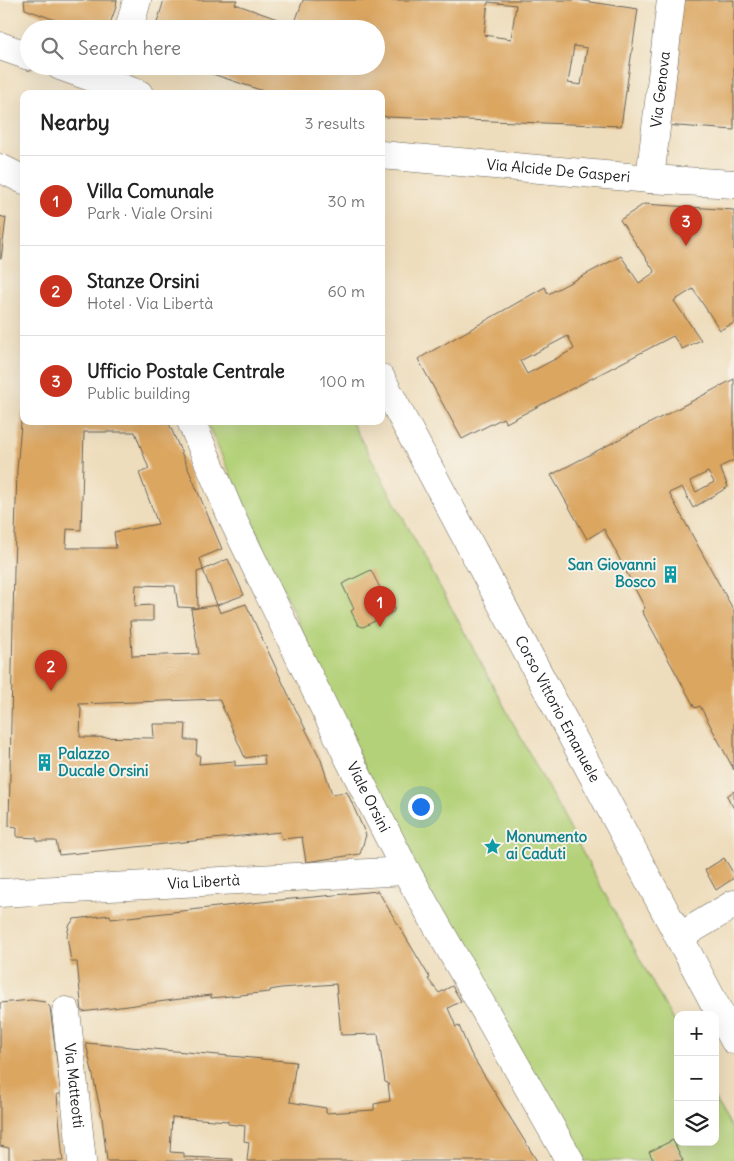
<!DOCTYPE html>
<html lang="en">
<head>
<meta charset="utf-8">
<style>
  :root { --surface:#fff; --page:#f6f6f6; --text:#222; --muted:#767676; --line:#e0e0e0; --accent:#c8321e }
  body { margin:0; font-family:Delius,sans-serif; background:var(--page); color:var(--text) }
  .controls { position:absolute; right:15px; bottom:15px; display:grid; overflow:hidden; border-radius:10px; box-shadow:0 5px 20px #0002 }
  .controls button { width:45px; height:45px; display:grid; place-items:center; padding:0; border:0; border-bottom:1px solid var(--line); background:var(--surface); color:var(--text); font:25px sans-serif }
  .you { position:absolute; left:420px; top:806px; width:18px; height:18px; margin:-12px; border:4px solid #fff; border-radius:50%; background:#1a73e8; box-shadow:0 0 0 8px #1a73e833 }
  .badge { display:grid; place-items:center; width:32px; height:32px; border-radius:50%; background:var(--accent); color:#fff; font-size:16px; font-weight:700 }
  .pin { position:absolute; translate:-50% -41px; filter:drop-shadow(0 1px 2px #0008) }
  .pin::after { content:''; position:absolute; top:26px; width:18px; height:15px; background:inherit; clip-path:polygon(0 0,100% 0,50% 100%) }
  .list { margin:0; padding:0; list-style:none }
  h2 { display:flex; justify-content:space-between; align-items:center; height:65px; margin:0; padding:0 20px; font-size:21px }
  h2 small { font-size:16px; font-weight:400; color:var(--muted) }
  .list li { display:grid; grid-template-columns:32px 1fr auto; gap:15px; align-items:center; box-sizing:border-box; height:90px; padding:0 20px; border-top:1px solid var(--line) }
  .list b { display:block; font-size:19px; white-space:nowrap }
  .list p { margin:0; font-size:16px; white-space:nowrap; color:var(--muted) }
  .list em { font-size:16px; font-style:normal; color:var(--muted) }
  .icon { flex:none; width:28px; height:28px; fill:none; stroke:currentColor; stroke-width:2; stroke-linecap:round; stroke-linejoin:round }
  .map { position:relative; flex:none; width:734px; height:1161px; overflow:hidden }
  .search { position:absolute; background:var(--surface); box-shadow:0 5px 20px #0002; left:20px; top:20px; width:365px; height:55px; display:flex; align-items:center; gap:12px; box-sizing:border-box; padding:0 18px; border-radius:28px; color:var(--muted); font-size:19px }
  .panel { position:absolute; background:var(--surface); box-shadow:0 5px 20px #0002; left:20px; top:90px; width:365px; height:335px; border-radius:10px }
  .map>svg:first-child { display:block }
  .green { fill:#b3d178; stroke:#68764a }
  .building { fill:#dba661; fill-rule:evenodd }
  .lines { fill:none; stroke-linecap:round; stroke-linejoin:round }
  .minor-casing { stroke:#666054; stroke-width:29 }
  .minor { stroke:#fff; stroke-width:28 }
  .labels { text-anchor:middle; stroke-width:4; stroke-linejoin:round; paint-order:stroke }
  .street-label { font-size:15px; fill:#1c1c1c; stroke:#f7f3e8 }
  .culture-label { font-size:15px; font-weight:bold; fill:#0d838f; stroke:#f7f3e8; text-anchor:start }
</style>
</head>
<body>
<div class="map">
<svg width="734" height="1161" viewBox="0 0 734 1161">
  <rect width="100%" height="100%" fill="#f7f3e8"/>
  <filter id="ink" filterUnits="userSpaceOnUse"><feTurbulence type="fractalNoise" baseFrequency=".02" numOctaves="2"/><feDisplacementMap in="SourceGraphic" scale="10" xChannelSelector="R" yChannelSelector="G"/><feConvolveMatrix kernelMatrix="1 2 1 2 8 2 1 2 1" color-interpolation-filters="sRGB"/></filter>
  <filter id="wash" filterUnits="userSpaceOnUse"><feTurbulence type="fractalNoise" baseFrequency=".0096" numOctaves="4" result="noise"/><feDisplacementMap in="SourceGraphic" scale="20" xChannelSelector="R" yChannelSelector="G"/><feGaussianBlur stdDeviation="1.12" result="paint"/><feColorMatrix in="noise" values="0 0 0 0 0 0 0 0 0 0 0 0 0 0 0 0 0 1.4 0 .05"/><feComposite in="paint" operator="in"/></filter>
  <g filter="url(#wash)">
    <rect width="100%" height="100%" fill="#eeddbc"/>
    <path class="green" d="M206,421H351L678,1030V1142H715V1099L734,1133V1161H583L419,887Z"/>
    <g id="blocks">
      <g class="building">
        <path d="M24,0H117L116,7L108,29H80L25,9Z"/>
        <path d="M164,0H237L235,4L294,25L303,0H577L638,9L621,126L387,117L381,116V94H272L189,66H376V29H155ZM488,2L516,5L511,39L484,35ZM574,46L587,48L581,85L568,83Z"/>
        <path d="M681,0H734V130L664,125Z"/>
        <path d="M644,204L734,210V323L720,330L693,289L674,301L701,340L682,349L673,336L506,423L503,418L462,439L418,359L545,287L548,294L621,256L639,283L655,272L620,220ZM568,336L574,349L527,374L520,361Z"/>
        <path d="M0,216L6,218L1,259H0Z"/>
        <path d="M734,379V460L720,467L728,487L693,508L682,487L669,493L734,611V770L700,706L695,708L642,611L645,608L604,529L587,539L551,475ZM708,472L714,482L696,492L690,481Z"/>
        <path d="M22,412H24V421H168L222,549L200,558L203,570L197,572L198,608L217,605L220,613L246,604L289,696L321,760L332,794L347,792L366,835L360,854L306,862L302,837L282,839L280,832L59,855L56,841H37V838L17,837V827L9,826L14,569L17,470ZM84,432H135L149,469L139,473L158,524L114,532L116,548H66L67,529L81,530ZM136,585L175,586L178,607L198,608L191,609L199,654L132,656L130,621H153V605L135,606ZM219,699L245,758L264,755L265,764L235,766V761L199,764L200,755H196L197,740H185L186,724H153L154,738L80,737L81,707L79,706V704Z"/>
        <path d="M228,559L244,595L217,605L203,570Z"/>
        <path d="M371,570L384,596L388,594L395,608L393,612L363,627L358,625L351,611L354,609L342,584Z"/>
        <path d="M734,791V809L727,796Z"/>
        <path d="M724,858L734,874V878L716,890L705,870Z"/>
        <path d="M378,891L430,978L428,979L439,993L452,986L461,1001L448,1008L456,1027L459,1026L471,1054L537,1161H247L249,1142L244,1141L245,1126L228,1124V1121L172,1117L170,1152L184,1153V1157L233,1159V1161H107L102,1118L86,1043L296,1062L290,1102L326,1108V1113L374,1110V1104L390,1101L388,1083L385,1082L378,1034L341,1035L336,984L281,988L270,990V992L211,998V995L82,1012L77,962H71L67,936L69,926L74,919L110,915L111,919L270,901Z"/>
        <path d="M31,1000L45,1002L50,1007L61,1094H57L63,1161H9V1148L0,1146V1003Z"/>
        <path d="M673,1140L683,1161H654L649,1152Z"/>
      </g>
    </g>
  </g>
  <g filter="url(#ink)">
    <use href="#blocks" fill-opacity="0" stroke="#666054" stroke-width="1"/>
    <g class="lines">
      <defs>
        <g id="minor">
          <path d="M129,29L137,0"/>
          <path d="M0,46L29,56"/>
          <path d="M60,66L139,94"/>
          <path id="s1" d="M381,155L650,179L734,184"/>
          <path d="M0,168L24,180"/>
          <path id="s2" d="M650,179L671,0"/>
          <path id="s3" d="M381,378L734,1040"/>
          <path id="s4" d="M191,421L233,520L350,761L406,871L570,1161"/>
          <path id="s5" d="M0,893L406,871"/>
          <path d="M679,937L734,904"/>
          <path id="s6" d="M66,1011L82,1161"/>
        </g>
      </defs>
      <use href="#minor" class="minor-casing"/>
      <use href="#minor" class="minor"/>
    </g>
  </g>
  <defs>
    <symbol id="building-bare" viewBox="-9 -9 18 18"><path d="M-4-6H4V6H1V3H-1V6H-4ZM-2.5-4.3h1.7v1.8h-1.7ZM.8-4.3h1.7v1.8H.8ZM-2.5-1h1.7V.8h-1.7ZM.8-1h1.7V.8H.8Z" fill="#0f9aa8" stroke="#f7f3e8" stroke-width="2.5" paint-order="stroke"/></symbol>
    <symbol id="sight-bare" viewBox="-9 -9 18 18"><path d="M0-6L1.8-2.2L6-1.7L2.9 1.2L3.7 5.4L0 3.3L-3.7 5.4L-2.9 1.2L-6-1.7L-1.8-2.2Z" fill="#0f9aa8" stroke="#f7f3e8" stroke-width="2.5" paint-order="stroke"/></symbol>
  </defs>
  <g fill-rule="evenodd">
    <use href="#building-bare" x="658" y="562" width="25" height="25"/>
    <use href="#building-bare" x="32" y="750" width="25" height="25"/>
    <use href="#sight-bare" x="480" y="834" width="25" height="25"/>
  </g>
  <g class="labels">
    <g class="street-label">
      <text dy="5" stroke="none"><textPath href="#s2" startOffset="90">Via Genova</textPath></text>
      <text dy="5" stroke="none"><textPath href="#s1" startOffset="178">Via Alcide De Gasperi</textPath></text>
      <text dy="5" stroke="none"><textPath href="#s3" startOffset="375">Corso Vittorio Emanuele</textPath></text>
      <text dy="5" stroke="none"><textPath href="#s4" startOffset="416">Viale Orsini</textPath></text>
      <text dy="5" stroke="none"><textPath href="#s5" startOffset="204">Via Libertà</textPath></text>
      <text dy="5" stroke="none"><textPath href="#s6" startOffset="75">Via Matteotti</textPath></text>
    </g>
    <g class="culture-label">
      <text x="656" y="570" text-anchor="end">San Giovanni<tspan x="656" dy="17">Bosco</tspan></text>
      <text x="58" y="759">Palazzo<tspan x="58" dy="17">Ducale Orsini</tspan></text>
      <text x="506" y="842">Monumento<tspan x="506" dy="17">ai Caduti</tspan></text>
    </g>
  </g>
</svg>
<div class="controls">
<button>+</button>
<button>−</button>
<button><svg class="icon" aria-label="layers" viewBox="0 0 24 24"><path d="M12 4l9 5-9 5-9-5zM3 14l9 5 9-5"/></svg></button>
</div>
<div class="you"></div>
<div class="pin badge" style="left:380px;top:627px">1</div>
<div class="pin badge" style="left:51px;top:691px">2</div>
<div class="pin badge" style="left:686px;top:246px">3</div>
<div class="search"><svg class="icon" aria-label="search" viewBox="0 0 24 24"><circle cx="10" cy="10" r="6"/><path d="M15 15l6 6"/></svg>Search here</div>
<section class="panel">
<h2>Nearby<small>3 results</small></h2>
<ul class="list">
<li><span class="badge">1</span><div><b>Villa Comunale</b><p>Park · Viale Orsini</p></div><em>30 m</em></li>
<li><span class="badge">2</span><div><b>Stanze Orsini</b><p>Hotel · Via Libertà</p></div><em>60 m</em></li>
<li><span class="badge">3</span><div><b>Ufficio Postale Centrale</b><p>Public building</p></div><em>100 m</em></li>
</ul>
</section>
</div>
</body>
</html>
